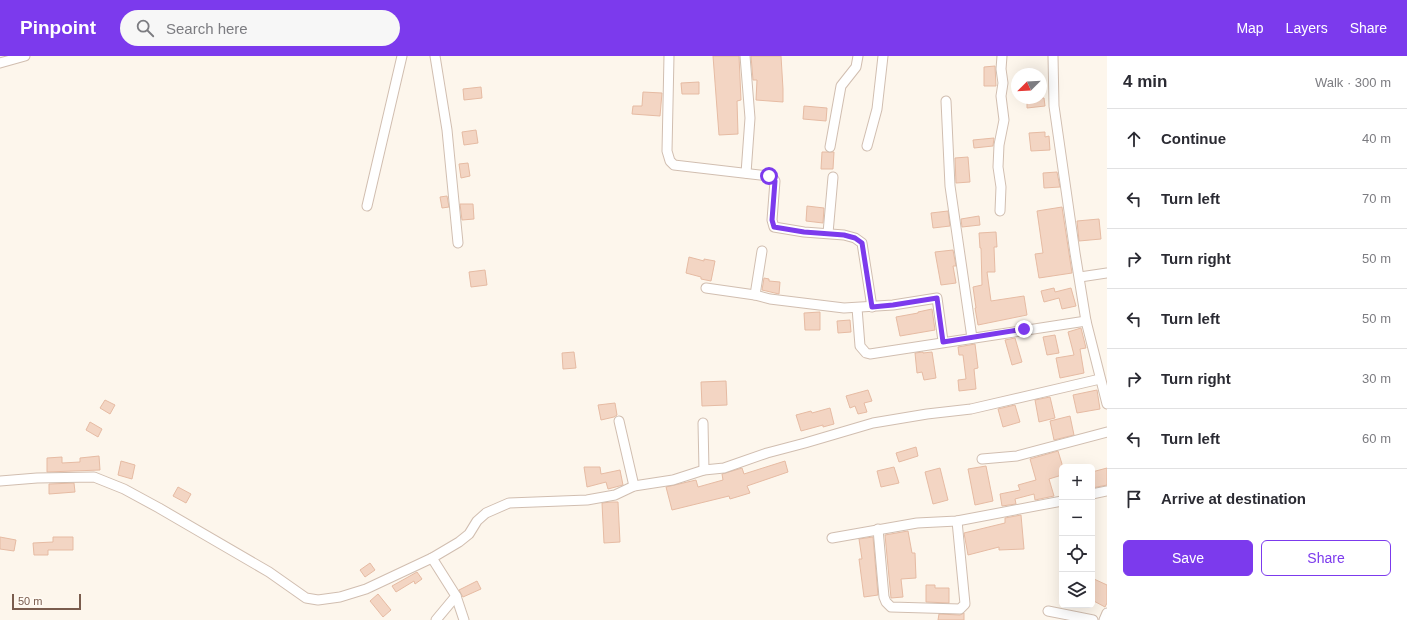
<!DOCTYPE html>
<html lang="en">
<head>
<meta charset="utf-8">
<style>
  :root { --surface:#fff; --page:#f7f7f7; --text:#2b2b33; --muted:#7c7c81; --line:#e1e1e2; --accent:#7c3aed }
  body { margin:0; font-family:Arial,sans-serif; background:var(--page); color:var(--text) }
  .controls { position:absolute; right:12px; bottom:12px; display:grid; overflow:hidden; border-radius:6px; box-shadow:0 4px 16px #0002 }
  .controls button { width:36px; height:36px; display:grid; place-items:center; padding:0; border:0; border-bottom:1px solid var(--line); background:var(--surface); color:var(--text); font:20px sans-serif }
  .compass { position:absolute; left:1011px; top:12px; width:36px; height:36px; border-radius:50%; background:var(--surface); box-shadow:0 4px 16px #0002; rotate:246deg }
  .scale { position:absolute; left:12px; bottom:10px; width:69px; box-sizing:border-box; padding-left:4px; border:2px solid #7a5c4d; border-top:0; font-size:11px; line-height:14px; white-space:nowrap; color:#7a5c4d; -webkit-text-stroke:3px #fffaf3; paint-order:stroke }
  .stop { position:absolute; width:12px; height:12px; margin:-9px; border:3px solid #7c3aed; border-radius:50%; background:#fff }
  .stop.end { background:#7c3aed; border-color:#fff; box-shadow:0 1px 4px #0008 }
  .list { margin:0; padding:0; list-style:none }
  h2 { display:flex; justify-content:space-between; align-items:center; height:52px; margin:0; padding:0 16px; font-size:17px }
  h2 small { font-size:13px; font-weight:400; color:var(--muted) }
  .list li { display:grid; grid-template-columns:26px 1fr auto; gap:12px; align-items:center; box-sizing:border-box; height:60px; padding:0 16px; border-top:1px solid var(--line) }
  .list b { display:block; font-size:15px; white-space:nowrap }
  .list em { font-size:13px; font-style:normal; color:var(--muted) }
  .actions { display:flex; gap:8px; padding:12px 16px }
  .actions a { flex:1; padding:9px 0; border:1px solid var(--accent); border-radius:6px; text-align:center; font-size:14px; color:var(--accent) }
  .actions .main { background:var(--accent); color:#fff }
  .icon { flex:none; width:22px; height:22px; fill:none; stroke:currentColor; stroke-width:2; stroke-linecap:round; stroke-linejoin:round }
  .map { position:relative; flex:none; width:1107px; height:564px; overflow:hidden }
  header { display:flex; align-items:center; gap:24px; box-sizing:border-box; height:56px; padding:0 20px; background:var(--accent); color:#fff }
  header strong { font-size:19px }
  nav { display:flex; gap:22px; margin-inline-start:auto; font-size:14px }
  .search { width:280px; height:36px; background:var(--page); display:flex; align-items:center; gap:10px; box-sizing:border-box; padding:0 14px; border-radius:22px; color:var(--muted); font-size:15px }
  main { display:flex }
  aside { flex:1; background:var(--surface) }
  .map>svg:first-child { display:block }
  .building { fill:#f3d5c3; stroke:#e6bba3 }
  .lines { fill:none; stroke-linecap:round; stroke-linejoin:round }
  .minor-casing { stroke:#d1beb0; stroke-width:11 }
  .minor { stroke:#fff; stroke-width:9 }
  .route { stroke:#7c3aed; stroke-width:5 }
</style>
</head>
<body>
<header>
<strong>Pinpoint</strong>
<div class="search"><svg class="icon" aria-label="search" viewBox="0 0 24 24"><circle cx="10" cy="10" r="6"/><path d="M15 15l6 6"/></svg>Search here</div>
<nav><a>Map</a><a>Layers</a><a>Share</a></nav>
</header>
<main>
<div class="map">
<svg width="1107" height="564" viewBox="0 0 1107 564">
  <rect width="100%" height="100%" fill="#fdf6ec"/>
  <g class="building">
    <path d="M713,0H739L741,44L737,45L738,78L719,79Z"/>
    <path d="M751,0H781L783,33V46L756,44L757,24H753Z"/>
    <path d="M995,10L996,30H984V11Z"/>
    <path d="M699,26V38H682L681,27Z"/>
    <path d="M481,31L482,42L464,44L463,33Z"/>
    <path d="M643,36L662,37L660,60L632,58L633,50H642Z"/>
    <path d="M1027,42H1044L1045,50L1027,52Z"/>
    <path d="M804,50L827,52L826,65L803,63Z"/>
    <path d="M476,74L478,87L464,89L462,76Z"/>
    <path d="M1045,76V81L1049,80L1050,94L1031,95L1029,77Z"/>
    <path d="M994,82L993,90L974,92L973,84Z"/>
    <path d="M822,96H834L833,113H821Z"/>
    <path d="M968,101L970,126L956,127L955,102Z"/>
    <path d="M468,107L470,120L461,122L459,108Z"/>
    <path d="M1057,116L1060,131L1044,132L1043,117Z"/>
    <path d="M447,140L449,151L442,152L440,141Z"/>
    <path d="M460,148H473L474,163L462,164Z"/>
    <path d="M807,150L824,152L823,167L806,165Z"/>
    <path d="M1062,151L1072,217L1039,222L1035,198L1043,197L1037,155Z"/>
    <path d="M948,155L950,170L933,172L931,157Z"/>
    <path d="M979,160L980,169L962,171L961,163Z"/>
    <path d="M1099,163L1101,183L1079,185L1077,165Z"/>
    <path d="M996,176L997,191H994L995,216H987L991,245L1024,240L1027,259L978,269L975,252H976L973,231L982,229L981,192H980L979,177Z"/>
    <path d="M953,194L956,210H953L956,227L941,229L935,196Z"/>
    <path d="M689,201L704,205V203L715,205L711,225L701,223V221L686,217Z"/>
    <path d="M485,214L487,229L471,231L469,216Z"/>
    <path d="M764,222L769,223V225L780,226L779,238L762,234Z"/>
    <path d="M1054,232L1055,236L1071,232L1076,250L1062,253L1059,242L1044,246L1041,235Z"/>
    <path d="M932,253L935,274L900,280L896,261L918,257V256Z"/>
    <path d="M820,256V274H805L804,257Z"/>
    <path d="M850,264L851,276L838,277L837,265Z"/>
    <path d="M1081,272L1086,292L1080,293L1084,317L1060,322L1056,302L1074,299L1068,276Z"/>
    <path d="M1055,279L1059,297L1047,299L1043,281Z"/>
    <path d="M1015,282L1022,306L1012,309L1005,284Z"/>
    <path d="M975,288L978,312L974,313L976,333L959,335L958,324L966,323L963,299H959L958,291Z"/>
    <path d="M574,296L576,312L563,313L562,297Z"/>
    <path d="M923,296V297L932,296L936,322L924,324L922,316L917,317L915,297Z"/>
    <path d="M726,325L727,349L702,350L701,326Z"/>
    <path d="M868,334L872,345L864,347L867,356L858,358L855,350L850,352L846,340Z"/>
    <path d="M1097,334L1100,353L1077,357L1073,339Z"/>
    <path d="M1050,341L1055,362L1039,366L1035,344Z"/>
    <path d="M105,344L115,349L110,358L100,352Z"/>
    <path d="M615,347L617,359L614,361L601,364L598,349Z"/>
    <path d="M1015,349L1020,366L1003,371L998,353Z"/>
    <path d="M830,352L834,368L823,371V369L801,375L796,359L811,355L812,357Z"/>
    <path d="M1070,360L1074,379L1054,384L1050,365Z"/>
    <path d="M90,366L102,373L98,381L86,374Z"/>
    <path d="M916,391L918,400L899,406L896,397Z"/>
    <path d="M1058,395L1062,408V419L1049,423L1054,440L1035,444L1034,438L1015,443L1016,448L1002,450L1000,438L1020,434L1018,429L1036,424L1030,403Z"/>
    <path d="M99,400L100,414L47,416V402L62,401V407L80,406V402Z"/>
    <path d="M121,405L135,409L132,423L118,419Z"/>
    <path d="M785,405L788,416L747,430L750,437L730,443L729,440L672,454L666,431L696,424L698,431L723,424L722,418L742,412L744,418Z"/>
    <path d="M986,410L993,445L975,449L968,413Z"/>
    <path d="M584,411H600L601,418L620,414L623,429L608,433L606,426L587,431Z"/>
    <path d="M894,411L899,427L881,431L877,415Z"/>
    <path d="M940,412L948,444L933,448L925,416Z"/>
    <path d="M1107,412V429L1092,432V416Z"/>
    <path d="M74,427L75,436L49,438V428Z"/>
    <path d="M178,431L191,438L186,447L173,440Z"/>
    <path d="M611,446H618L620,486L604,487L602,447Z"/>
    <path d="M1021,459L1024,493L999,494V491L968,499L964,477L1005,467V462Z"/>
    <path d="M908,475L912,497H915L916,522L901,523L903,541L891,542L885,479Z"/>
    <path d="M0,481L16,484L14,495L0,493Z"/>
    <path d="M53,481H73V494H48V499H34L33,487L53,486Z"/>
    <path d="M873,481L878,539L864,541L859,503H862L859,483Z"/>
    <path d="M370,507L375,514L365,521L360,514Z"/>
    <path d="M417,516L422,523L415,528L414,525L396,536L392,530Z"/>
    <path d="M1094,523L1107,529V547L1105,551L1092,544V526Z"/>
    <path d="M477,525L481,533L463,541L459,534Z"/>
    <path d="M926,529H935V532H949V547L926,546Z"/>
    <path d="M378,538L391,554L383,561L370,545Z"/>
    <path d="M964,557V564H938L939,558L960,559Z"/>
  </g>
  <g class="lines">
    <defs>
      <g id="minor">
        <path d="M435,0L447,74L458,187"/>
        <path d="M669,0L667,95L670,105L674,109L769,120L773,122L775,125L772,164L774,171L804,176L844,179L855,182L862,187L872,251"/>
        <path d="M745,0L750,62L746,117"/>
        <path d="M1053,0L1054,50L1075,197L1086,265L1107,348"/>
        <path d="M0,7L25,0"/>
        <path d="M946,45L950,130L972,282"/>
        <path d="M867,90L877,53L883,0"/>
        <path d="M830,91L841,30L856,11L858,0"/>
        <path d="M367,150L402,0"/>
        <path d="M1000,155L1001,131L998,111L999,89L1004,64L1001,40L1003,27L1001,13L1002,0"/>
        <path d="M828,177L833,121"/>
        <path d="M1080,221L1107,217"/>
        <path d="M706,232L755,239L770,243L844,252L893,249L937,242L943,285"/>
        <path d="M755,239L762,195"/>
        <path d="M857,252L860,290L866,297L870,298L1086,265"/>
        <path d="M619,365L634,430"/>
        <path d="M703,367L704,414"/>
        <path d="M982,403L1017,400L1107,376"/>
        <path d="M0,425L37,422L94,421L124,433L159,452L269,516L306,542L318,544L340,541L366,533L432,502"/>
        <path d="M1092,438L1107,435"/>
        <path d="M878,473L884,541L886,546L891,551L960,553L965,548L957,465"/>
        <path d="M832,482L917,467L957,465L1062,445"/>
        <path d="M456,540L464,564"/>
        <path d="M1048,555L1093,564"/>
        <path d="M436,564L456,540L432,502L459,486L469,478L477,465L486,457L509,447L587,444L615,439L634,430L673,424L704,414L724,412L767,397L805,387L873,367L927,358L971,353L1100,323"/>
        <path d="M1104,564L1107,557"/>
      </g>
    </defs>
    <use href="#minor" class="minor-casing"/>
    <use href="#minor" class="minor"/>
  </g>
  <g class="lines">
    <path class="route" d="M769,120L773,122L775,125L772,164L774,171L804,176L844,179L855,182L862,187L872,251L893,249L937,242L943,286L1024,273"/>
  </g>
</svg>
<div class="controls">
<button>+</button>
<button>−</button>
<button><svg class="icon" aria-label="locate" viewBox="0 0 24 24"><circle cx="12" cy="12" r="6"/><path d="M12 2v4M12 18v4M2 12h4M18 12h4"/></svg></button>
<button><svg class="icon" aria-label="layers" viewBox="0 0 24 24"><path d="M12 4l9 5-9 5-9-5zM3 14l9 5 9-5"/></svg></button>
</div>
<svg class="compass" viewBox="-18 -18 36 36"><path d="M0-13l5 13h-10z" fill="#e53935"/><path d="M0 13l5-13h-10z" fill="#7c7c81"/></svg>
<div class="scale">50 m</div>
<div class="stop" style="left:769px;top:120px"></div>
<div class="stop end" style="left:1024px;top:273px"></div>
</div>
<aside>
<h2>4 min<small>Walk · 300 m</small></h2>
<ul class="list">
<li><svg class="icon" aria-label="ahead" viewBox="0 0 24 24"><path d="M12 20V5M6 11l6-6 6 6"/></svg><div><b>Continue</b></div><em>40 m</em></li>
<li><svg class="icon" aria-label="left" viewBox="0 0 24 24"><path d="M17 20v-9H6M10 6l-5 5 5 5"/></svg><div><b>Turn left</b></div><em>70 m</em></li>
<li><svg class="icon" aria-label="right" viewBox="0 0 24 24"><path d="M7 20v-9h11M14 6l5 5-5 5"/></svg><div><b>Turn right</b></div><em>50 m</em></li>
<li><svg class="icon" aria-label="left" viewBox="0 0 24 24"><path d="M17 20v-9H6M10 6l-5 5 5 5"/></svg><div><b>Turn left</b></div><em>50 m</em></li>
<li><svg class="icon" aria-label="right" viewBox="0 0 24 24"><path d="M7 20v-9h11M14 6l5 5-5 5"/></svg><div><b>Turn right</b></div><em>30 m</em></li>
<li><svg class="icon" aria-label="left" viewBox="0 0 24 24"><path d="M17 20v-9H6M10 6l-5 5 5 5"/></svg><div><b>Turn left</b></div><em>60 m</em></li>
<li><svg class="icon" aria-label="arrive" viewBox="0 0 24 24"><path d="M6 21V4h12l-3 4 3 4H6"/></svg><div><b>Arrive at destination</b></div></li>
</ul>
<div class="actions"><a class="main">Save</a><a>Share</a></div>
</aside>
</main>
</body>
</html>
